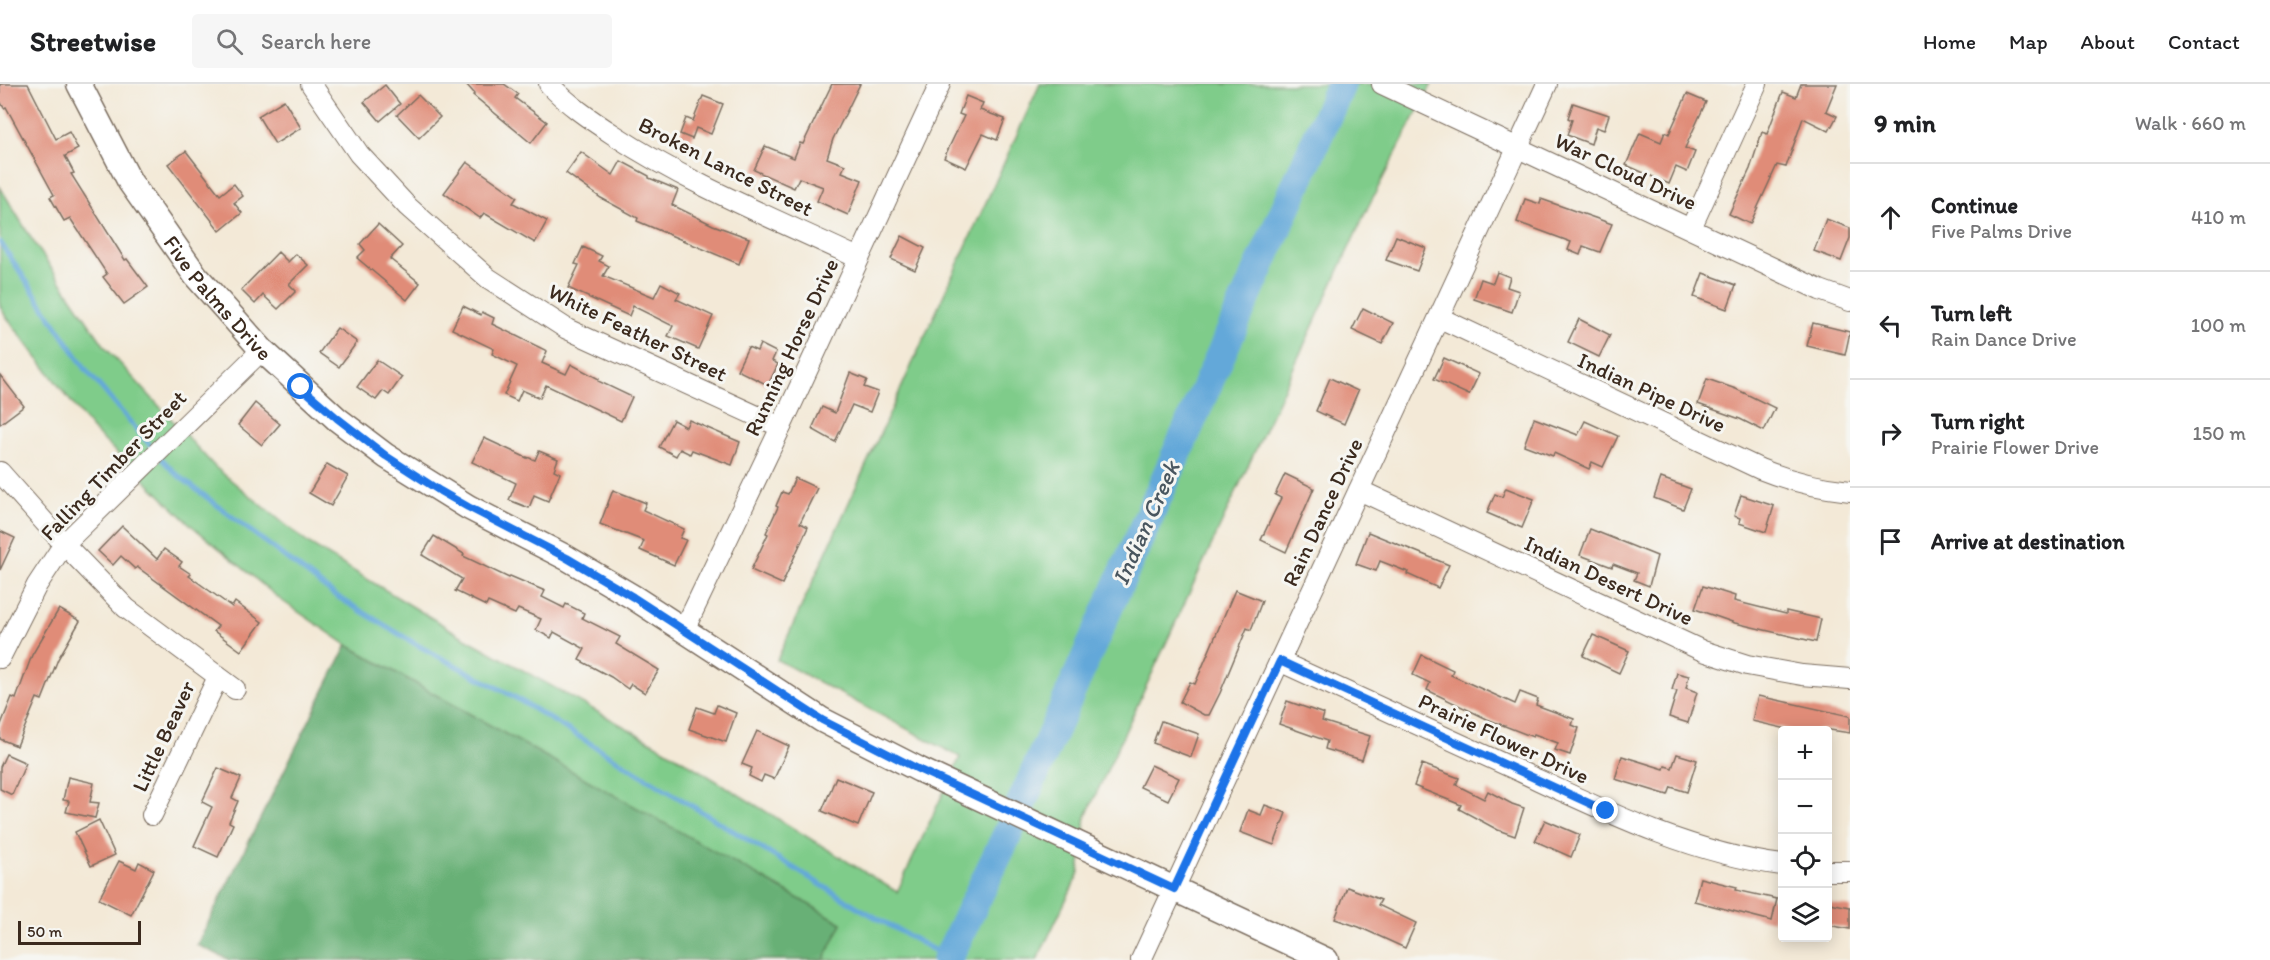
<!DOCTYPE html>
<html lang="en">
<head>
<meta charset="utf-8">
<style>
  :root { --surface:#fff; --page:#f6f6f6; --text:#202124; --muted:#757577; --line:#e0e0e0 }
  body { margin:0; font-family:Itim,sans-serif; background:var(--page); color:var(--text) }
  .controls { position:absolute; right:18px; bottom:18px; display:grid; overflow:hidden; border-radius:6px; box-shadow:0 3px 15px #0003 }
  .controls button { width:54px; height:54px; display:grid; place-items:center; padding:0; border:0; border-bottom:2px solid var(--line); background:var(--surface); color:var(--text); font:30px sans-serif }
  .scale { position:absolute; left:18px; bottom:15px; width:123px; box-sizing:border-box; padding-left:6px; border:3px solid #3b2a1e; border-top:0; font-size:16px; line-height:21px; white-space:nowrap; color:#3b2a1e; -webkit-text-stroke:4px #f6f6f2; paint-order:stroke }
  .stop { position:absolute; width:18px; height:18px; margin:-14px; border:4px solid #1a73e8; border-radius:50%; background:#fff }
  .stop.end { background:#1a73e8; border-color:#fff; box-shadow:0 2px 6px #0008 }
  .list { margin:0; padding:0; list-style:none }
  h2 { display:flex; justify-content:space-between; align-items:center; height:78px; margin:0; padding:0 24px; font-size:26px }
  h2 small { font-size:20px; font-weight:400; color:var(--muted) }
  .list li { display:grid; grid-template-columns:39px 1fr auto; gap:18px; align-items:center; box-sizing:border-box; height:108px; padding:0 24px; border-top:2px solid var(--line) }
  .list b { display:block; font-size:22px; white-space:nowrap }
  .list p { margin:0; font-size:20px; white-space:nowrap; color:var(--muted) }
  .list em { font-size:20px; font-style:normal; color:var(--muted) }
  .icon { flex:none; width:33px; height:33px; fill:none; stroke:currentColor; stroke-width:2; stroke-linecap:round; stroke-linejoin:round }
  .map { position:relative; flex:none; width:1850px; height:876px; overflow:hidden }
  header { display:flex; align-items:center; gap:36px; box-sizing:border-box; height:84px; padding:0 30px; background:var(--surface); border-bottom:2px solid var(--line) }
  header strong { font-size:28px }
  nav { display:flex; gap:33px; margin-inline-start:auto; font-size:21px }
  .search { width:420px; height:54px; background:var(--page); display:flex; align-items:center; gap:15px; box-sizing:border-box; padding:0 21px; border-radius:6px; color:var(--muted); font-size:22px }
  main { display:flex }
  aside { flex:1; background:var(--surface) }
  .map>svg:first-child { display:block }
  .green { fill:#7fcc8a; stroke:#5d7b54; stroke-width:1.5 }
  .forest { fill:#67b076; stroke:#516d4a; stroke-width:1.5 }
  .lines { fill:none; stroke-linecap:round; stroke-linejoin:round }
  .stream { stroke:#64a8d9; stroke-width:5 }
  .river { stroke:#64a8d9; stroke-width:30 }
  .building { fill:#e08c78 }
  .minor-casing { stroke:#7b6d5f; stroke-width:22 }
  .tertiary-casing { stroke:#7b6d5f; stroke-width:27 }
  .minor { stroke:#fff; stroke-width:20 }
  .tertiary { stroke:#fff; stroke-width:24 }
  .route { stroke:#1a73e8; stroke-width:8 }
  .labels { text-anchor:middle; stroke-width:6; stroke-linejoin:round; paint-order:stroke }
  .street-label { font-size:22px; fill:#3b2a1e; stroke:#f6f6f2 }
  .water-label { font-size:24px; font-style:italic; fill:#49565f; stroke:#f6f6f2 }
</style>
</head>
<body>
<header>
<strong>Streetwise</strong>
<div class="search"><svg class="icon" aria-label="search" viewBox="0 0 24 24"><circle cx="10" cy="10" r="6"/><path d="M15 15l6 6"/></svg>Search here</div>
<nav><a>Home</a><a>Map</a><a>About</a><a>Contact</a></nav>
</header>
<main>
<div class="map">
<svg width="1850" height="876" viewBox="0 0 1850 876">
  <rect width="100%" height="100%" fill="#f6f6f2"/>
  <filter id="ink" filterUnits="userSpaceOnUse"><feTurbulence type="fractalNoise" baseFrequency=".0167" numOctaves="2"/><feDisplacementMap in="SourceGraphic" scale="12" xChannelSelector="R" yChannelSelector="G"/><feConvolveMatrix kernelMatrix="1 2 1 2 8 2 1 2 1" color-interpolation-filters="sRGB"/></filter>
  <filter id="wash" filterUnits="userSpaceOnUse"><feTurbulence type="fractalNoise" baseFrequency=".008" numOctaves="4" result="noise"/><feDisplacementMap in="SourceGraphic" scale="24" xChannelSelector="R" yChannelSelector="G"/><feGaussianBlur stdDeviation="1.35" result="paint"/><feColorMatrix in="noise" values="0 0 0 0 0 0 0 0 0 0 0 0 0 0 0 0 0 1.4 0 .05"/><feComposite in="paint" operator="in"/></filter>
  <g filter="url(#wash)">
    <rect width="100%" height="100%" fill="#f3e9d7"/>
    <path class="green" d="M1040,0H1432L1368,123L1086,732L1079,789L1037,876H824L842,839L347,561L281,516L192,442L91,344L5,231L0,222V103L31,154L106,264L215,383L309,460L458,550L666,666L897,808L960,673L777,576Z"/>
    <path class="forest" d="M347,561L842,839L824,876H230L197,861Z"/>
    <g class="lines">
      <g class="stream">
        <path d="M0,158L87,287L154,366"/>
        <path d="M160,373L175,389L333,510L419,562L511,611L859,824L948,874"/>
      </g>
      <path class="river" d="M947,876L1008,749L1341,0"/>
    </g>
    <g id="blocks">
      <g class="building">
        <path d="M0,0H28L56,55L69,48L78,65L65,72L74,89L71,90L125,176L127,175L148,203L124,220L103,193L107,190L70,134L64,137L50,113L54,111L6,23L4,24L0,17Z"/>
        <path d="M466,0H504L518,10L515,14L547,38L531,59L473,11L474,9Z"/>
        <path d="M832,0H860L833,55L827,74L845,81L842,88L862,96L848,131L817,117L823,103L799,94L794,104L754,86L765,62L794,74L800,59L803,60Z"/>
        <path d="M1801,0H1837L1826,27L1837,32L1829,47L1803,34L1786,83L1777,81L1750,140L1729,130L1750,85L1762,48L1767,50L1783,8L1796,13Z"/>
        <path d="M385,1L400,20L380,37L364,18Z"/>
        <path d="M1687,10L1706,18L1685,64L1695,68L1687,88L1676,83L1669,100L1626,81L1640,49L1661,58L1665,48L1669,50Z"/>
        <path d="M418,11L440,33L419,54L397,31Z"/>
        <path d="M703,12L723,20L711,50L696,44L692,55L680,50L686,34L693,37Z"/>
        <path d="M966,12L983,19L980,26L1005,35L997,56L983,50L966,84L944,74L964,32L959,30Z"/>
        <path d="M284,16L301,44L275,60L258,32Z"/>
        <path d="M1573,19L1609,31L1604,46L1596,43L1591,60L1567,51L1572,36L1568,34Z"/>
        <path d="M186,67L220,111L234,100L243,112L234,119L242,129L220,147L168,80Z"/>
        <path d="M581,68L613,91L621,77L649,92V94L678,106L672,121L713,141L749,154L739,180L637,137L638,134L601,114L566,89Z"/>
        <path d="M467,78L517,113L513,119L547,137L535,159L484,129L480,134L444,109Z"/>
        <path d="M1525,115L1540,120L1541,115L1612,140L1600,168L1583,162L1580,171L1568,166L1571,158L1517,138Z"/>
        <path d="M1826,135L1850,144V154L1841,177L1814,167Z"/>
        <path d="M378,140L402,162L390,175L420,199L407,216L357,174L365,166L360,160Z"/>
        <path d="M902,152L925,164L915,186L891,175Z"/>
        <path d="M1396,152L1426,164L1417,187L1386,176Z"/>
        <path d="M583,163L602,172L599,177L609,182L603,192L654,213L661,199L680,209L676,215L713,232L698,265L668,252L673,242L633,222L629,232L568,204L579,181L575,180Z"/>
        <path d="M278,168L288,178L296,170L308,181L289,200L296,207L278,225L263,211L255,220L241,206Z"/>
        <path d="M1497,188L1510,193L1507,203L1519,207L1512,228L1474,215L1481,195L1493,199Z"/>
        <path d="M1703,189L1736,201L1727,225L1694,213Z"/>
        <path d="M463,222L481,231L482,228L494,234L492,240L547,267L542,279L566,290L571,280L599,295L598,297L632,313L621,337L546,301L540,314L522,306L517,317L504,311L517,282L492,270L494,265L452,245Z"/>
        <path d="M1363,224L1393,239L1382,260L1352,246Z"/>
        <path d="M1579,235L1610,251L1599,273L1568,258Z"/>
        <path d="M1813,239L1850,248L1845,271L1807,262Z"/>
        <path d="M337,244L357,258L339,283L319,269Z"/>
        <path d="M760,260L776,268L772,277L778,280L768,301L737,286L748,263L757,267Z"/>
        <path d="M1444,274L1479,290L1469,311L1434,295Z"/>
        <path d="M377,276L402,293L389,311L383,307L376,316L357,303Z"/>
        <path d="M850,289L867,296L864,303L878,308L870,328L852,321L835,358L812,345L822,323L835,329Z"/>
        <path d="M0,291L24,322L0,340Z"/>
        <path d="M1330,294L1358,307L1344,340L1316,327Z"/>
        <path d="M1707,295L1736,305L1775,324L1764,347L1740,335L1698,320Z"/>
        <path d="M255,319L280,340L262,361L238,341Z"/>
        <path d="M1534,334L1578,351L1585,337L1618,352L1603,383L1592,378L1589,385L1554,369L1553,372L1524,361Z"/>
        <path d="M673,336L686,343L689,336L740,358L732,381L692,366L690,370L680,365L676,372L659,363Z"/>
        <path d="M484,354L527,374V373L535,376L539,367L558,375L554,386L560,389L548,417L534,411L529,424L509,416L516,399L472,378Z"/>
        <path d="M327,380L348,392L331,422L309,409Z"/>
        <path d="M1285,390L1314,404L1286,468L1261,456L1281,414L1275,411Z"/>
        <path d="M795,394L817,404L800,439L808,443L782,500L751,486L768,450L766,449L778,423L776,422L782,408L788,410Z"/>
        <path d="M1661,394L1691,405L1683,425L1654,414Z"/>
        <path d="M1506,404L1534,415L1522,444L1487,429L1495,410L1502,413Z"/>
        <path d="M613,406L646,419L643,426L684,445L680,454L686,456L674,481L640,466L644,457L600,440Z"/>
        <path d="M1741,411L1774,422L1766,448L1739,439L1740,434L1734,432Z"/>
        <path d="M122,442L157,475L164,465L182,478L179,482L191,490L189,492L232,523L235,518L262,538L241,567L214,547L218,542L137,483L135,485L121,472L113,481L98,467Z"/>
        <path d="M1590,445L1657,472L1649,502L1634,496L1637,489L1613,480L1612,483L1580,471Z"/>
        <path d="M0,447L15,454L0,486Z"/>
        <path d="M1368,448L1449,481L1438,504L1407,490L1408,488L1380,477L1376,487L1356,480Z"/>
        <path d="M434,452L464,470L463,472L509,494L510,492L545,507L542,513L564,524L566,520L584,529L582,534L620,553L616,560L659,586L645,609L631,600L628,605L611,593L579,576L585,565L554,548L551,554L536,546L541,535L518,525L515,530L488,518L486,522L455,507L462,495L422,471Z"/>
        <path d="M1703,502L1735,512L1734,517L1786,530V527L1821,535L1816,558L1735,539L1695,525Z"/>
        <path d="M1235,506L1262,517L1251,546L1247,544L1220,609L1209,631H1204L1180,618L1190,598L1195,600Z"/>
        <path d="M59,525L80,537L58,575L42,616L37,614L17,662L0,655V643L12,613L16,615L32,571Z"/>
        <path d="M1593,551L1629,567L1619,589L1583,572Z"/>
        <path d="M1422,571L1453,586L1451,591L1515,620L1520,608L1538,615L1536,621L1574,635L1572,641L1579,644L1570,671L1555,666L1558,659L1534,650L1533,653L1487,635L1427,606L1430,599L1413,591Z"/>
        <path d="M1677,589L1689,592L1686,604L1697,608L1688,639L1669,633L1677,607L1672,606Z"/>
        <path d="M1758,612L1850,632V649L1830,646H1791L1752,637Z"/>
        <path d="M1287,617L1324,630L1322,637L1370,652L1362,676L1325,665L1327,657L1279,640Z"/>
        <path d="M717,621L736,629L726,658L689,645L697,623L714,629Z"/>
        <path d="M1161,637L1199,650L1191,673L1153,659Z"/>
        <path d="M757,647L789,662L774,695L764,691L761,698L749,692L752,684L742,680Z"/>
        <path d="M6,670L26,679L12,711L0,705V683Z"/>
        <path d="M1677,670L1697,676L1687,708L1671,703L1668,711L1615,695L1622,672L1664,685L1665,682L1672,684Z"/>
        <path d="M1422,680L1459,694L1456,701L1484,715L1488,707L1512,720L1524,724L1515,752L1498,746L1459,725L1461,721L1414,702Z"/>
        <path d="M1151,681L1179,694L1168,716L1140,703Z"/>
        <path d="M218,684L241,694L232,714L238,717L229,738L233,740L218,773L194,762L212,723L202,718Z"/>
        <path d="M68,693L94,699L90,718L99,719L95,734L66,728L69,717L63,716Z"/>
        <path d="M836,693L872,708L858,742L822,727Z"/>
        <path d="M1265,721L1286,729L1274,761L1240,748L1248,726L1261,731Z"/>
        <path d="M99,736L115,771L91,782L75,748Z"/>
        <path d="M1545,736L1580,751L1571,773L1535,757Z"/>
        <path d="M119,777L136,785L139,778L154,786L131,831L99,815Z"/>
        <path d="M1700,794L1737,803L1736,806L1777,815L1772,837L1694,817Z"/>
        <path d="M1347,803L1381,816L1378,821L1416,839L1405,864L1359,843L1335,835Z"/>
        <path d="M1830,819L1850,823V845L1827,841Z"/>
      </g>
    </g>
  </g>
  <g filter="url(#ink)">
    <use href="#blocks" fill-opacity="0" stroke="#7b6d5f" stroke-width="1.5"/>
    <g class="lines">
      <defs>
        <g id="minor">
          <path d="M311,0L359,70L407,122L488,194L567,245L781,343"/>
          <path d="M549,0C567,20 591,36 614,51C690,101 776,135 858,174"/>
          <path d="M1382,0L1820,206L1850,217"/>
          <path d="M1691,144L1757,0"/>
          <path d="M1440,234L1760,385C1790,397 1818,404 1850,407"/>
          <path d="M0,388L64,460L126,524L235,605"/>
          <path d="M1359,406L1703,567L1747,581L1802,591L1850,595"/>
          <path d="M684,546L781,343L940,0"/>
          <path d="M0,574L37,501L64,460L262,266"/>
          <path d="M1279,577C1359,613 1439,650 1519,687C1603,726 1689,769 1782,781"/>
          <path d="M152,731L218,593"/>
          <path d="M1828,787H1850"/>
          <path d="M1141,876L1547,0"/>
        </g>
        <g id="tertiary">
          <path id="s1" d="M79,0L130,98L196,192L262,266L337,335L386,372L468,423L567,474L633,513L822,636L920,686L1326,876"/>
        </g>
      </defs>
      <use href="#minor" class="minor-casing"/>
      <use href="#tertiary" class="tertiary-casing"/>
      <use href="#minor" class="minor"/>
      <use href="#tertiary" class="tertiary"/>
    </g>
  </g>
  <g class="lines" filter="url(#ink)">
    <path class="route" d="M301,303L337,334L386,372L440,407L468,423L567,474L633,513L822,636L920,686L1174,805L1280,577L1606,727"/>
  </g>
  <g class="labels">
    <g class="street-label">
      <text transform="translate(726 82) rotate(27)" y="8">Broken Lance Street</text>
      <text transform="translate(1626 87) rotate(25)" y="8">War Cloud Drive</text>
      <text dy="8" stroke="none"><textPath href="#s1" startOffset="256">Five Palms Drive</textPath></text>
      <text transform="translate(638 248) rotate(26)" y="8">White Feather Street</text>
      <text transform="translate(791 263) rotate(-65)" y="8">Running Horse Drive</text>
      <text transform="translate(1652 308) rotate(25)" y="8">Indian Pipe Drive</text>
      <text transform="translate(113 381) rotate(-46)" y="8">Falling Timber Street</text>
      <text transform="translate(1322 428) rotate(-65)" y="8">Rain Dance Drive</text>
      <text transform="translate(1609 496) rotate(25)" y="8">Indian Desert Drive</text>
      <text transform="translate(163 652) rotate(-65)" y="8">Little Beaver</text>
      <text transform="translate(1504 654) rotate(25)" y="8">Prairie Flower Drive</text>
    </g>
    <g class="water-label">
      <text transform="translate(1146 439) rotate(-66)" y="8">Indian Creek</text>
    </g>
  </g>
</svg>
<div class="controls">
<button>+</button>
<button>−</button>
<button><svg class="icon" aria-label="locate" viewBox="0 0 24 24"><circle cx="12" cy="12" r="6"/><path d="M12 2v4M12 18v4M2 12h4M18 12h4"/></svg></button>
<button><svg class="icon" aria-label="layers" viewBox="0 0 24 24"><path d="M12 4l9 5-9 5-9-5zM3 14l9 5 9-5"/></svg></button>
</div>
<div class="scale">50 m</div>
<div class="stop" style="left:301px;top:303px"></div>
<div class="stop end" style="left:1606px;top:727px"></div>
</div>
<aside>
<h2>9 min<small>Walk · 660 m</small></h2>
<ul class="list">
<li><svg class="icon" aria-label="ahead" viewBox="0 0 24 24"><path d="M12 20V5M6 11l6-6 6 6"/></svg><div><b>Continue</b><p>Five Palms Drive</p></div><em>410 m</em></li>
<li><svg class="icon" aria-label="left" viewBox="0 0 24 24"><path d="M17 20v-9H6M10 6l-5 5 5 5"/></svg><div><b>Turn left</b><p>Rain Dance Drive</p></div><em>100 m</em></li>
<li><svg class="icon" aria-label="right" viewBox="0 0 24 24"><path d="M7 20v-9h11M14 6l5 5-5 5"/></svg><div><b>Turn right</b><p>Prairie Flower Drive</p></div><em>150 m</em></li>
<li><svg class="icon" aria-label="arrive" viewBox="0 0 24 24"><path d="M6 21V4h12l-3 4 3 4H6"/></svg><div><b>Arrive at destination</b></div></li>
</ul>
</aside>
</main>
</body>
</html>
